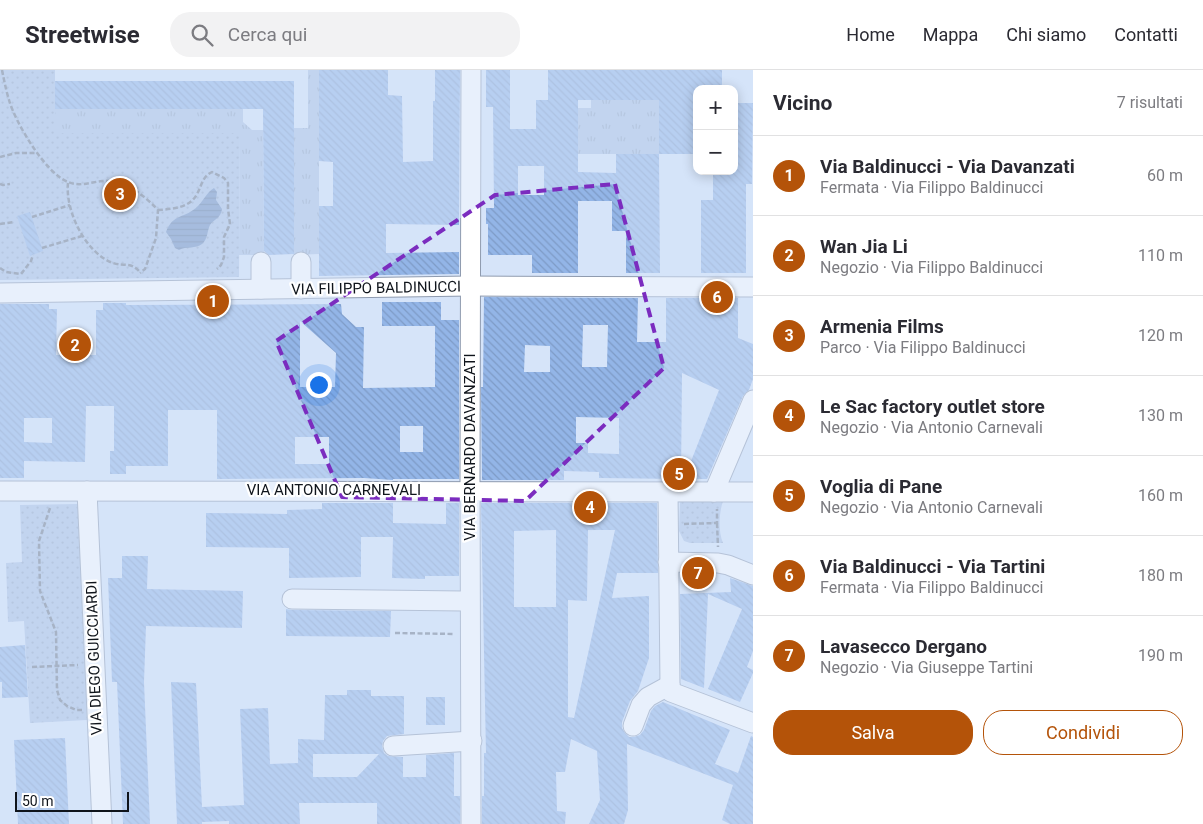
<!DOCTYPE html>
<html lang="it">
<head>
<meta charset="utf-8">
<style>
  :root { --surface:#fff; --page:#f2f2f3; --text:#2b2b33; --muted:#7c7c81; --line:#e1e1e2; --accent:#b45309 }
  body { margin:0; font-family:Roboto,sans-serif; background:var(--page); color:var(--text) }
  .controls { position:absolute; right:15px; top:15px; display:grid; overflow:hidden; border-radius:10px; box-shadow:0 2px 12px #0003 }
  .controls button { width:45px; height:45px; display:grid; place-items:center; padding:0; border:0; border-bottom:1px solid var(--line); background:var(--surface); color:var(--text); font:25px sans-serif }
  .scale { position:absolute; left:15px; bottom:12px; width:114px; box-sizing:border-box; padding-left:5px; border:2px solid #0f141b; border-top:0; font-size:14px; line-height:18px; white-space:nowrap; color:#0f141b; -webkit-text-stroke:4px #fff; paint-order:stroke }
  .you { position:absolute; left:318px; top:314px; width:18px; height:18px; margin:-12px; border:4px solid #fff; border-radius:50%; background:#1a73e8; box-shadow:0 0 0 8px #1a73e833 }
  .badge { display:grid; place-items:center; width:32px; height:32px; border-radius:50%; background:var(--accent); color:#fff; font-size:16px; font-weight:700 }
  .pin { position:absolute; translate:-50% -50%; border:2px solid #fff; box-shadow:0 1px 5px #0006 }
  .list { margin:0; padding:0; list-style:none }
  h2 { display:flex; justify-content:space-between; align-items:center; height:65px; margin:0; padding:0 20px; font-size:21px }
  h2 small { font-size:16px; font-weight:400; color:var(--muted) }
  .list li { display:grid; grid-template-columns:32px 1fr auto; gap:15px; align-items:center; box-sizing:border-box; height:80px; padding:0 20px; border-top:1px solid var(--line) }
  .list b { display:block; font-size:19px; white-space:nowrap }
  .list p { margin:0; font-size:16px; white-space:nowrap; color:var(--muted) }
  .list em { font-size:16px; font-style:normal; color:var(--muted) }
  .actions { display:flex; gap:10px; padding:15px 20px }
  .actions a { flex:1; padding:11px 0; border:1px solid var(--accent); border-radius:20px; text-align:center; font-size:18px; color:var(--accent) }
  .actions .main { background:var(--accent); color:#fff }
  .icon { flex:none; width:28px; height:28px; fill:none; stroke:currentColor; stroke-width:2; stroke-linecap:round; stroke-linejoin:round }
  .map { position:relative; flex:none; width:753px; height:754px; overflow:hidden }
  header { display:flex; align-items:center; gap:30px; box-sizing:border-box; height:70px; padding:0 25px; background:var(--surface); border-bottom:1px solid var(--line) }
  header strong { font-size:24px }
  nav { display:flex; gap:28px; margin-inline-start:auto; font-size:18px }
  .search { width:350px; height:45px; background:var(--page); display:flex; align-items:center; gap:12px; box-sizing:border-box; padding:0 18px; border-radius:20px; color:var(--muted); font-size:19px }
  main { display:flex }
  aside { flex:1; background:var(--surface) }
  .map>svg:first-child { display:block }
  .grass { fill:url(#grass-tufts) }
  .park { fill:url(#park-dots) }
  .water { fill:url(#water-rules) }
  .building { fill:url(#building-back-hatch); fill-rule:evenodd }
  .lines { fill:none; stroke-linecap:round; stroke-linejoin:round }
  .minor-casing { stroke:#8f9baf; stroke-width:21 }
  .path { stroke:#6f7987; stroke-width:2.5; stroke-dasharray:5 2.5; stroke-linecap:butt }
  .minor { stroke:#fff; stroke-width:19 }
  .marked { fill:none; stroke:#7b2cbf; stroke-width:4; stroke-dasharray:10 6; stroke-linejoin:round }
  .labels { text-anchor:middle; stroke-width:4.5; stroke-linejoin:round; paint-order:stroke }
  .street-label { font-size:15px; fill:#0f141b; stroke:#fff }
</style>
</head>
<body>
<header>
<strong>Streetwise</strong>
<div class="search"><svg class="icon" aria-label="search" viewBox="0 0 24 24"><circle cx="10" cy="10" r="6"/><path d="M15 15l6 6"/></svg>Cerca qui</div>
<nav><a>Home</a><a>Mappa</a><a>Chi siamo</a><a>Contatti</a></nav>
</header>
<main>
<div class="map">
<svg width="753" height="754" viewBox="0 0 753 754">
  <defs>
    <pattern id="grass-tufts" width="24" height="20" patternUnits="userSpaceOnUse" patternTransform="scale(1.25)"><rect width="24" height="20" fill="#aac1e3"/><path d="M3 7l-1-3M5 7V3M7 7l1-3M15 17l-1-3M17 17v-4M19 17l1-3" fill="none" stroke="#91a5c2"/></pattern>
    <pattern id="park-dots" width="8" height="8" patternUnits="userSpaceOnUse" patternTransform="scale(1.25)"><rect width="8" height="8" fill="#aac1e3"/><path d="M2 2h.1M6 6h.1" fill="none" stroke="#91a5c2" stroke-width="1.8" stroke-linecap="round"/></pattern>
    <pattern id="water-rules" width="6" height="5" patternUnits="userSpaceOnUse" patternTransform="scale(1.25)"><rect width="6" height="5" fill="#6d8dbd"/><path d="M0 2.5h6" fill="none" stroke="#587299"/></pattern>
    <pattern id="building-back-hatch" width="6" height="6" patternUnits="userSpaceOnUse" patternTransform="scale(1.25)"><rect width="6" height="6" fill="#93b5e7"/><path d="M-1 5l2 2M0 0l6 6M5-1l2 2" fill="none" stroke="#7e9bc6"/></pattern>
  </defs>
  <rect width="100%" height="100%" fill="#d6e4f9"/>
  <g class="grass">
    <path d="M308,0H319V184L294,185V58H308Z"/>
    <path d="M591,30H659V84H578V38H591Z"/>
    <path d="M55,39H243V52L252,60H263L264,185H239L240,63H55Z"/>
  </g>
  <g class="park">
    <path d="M0,0H55V63H240L239,207L0,210Z"/>
    <path d="M723,431C719,443 718,461 723,473H690L684,471L679,461L680,432Z"/>
    <path d="M78,434L87,650L30,653L24,551L8,552L6,493L22,492L20,435Z"/>
  </g>
  <path class="water" d="M214,118L217,122L216,130L222,139C221,148 214,149 210,155C207,161 208,169 202,174C196,179 186,176 179,180L175,178L171,169L166,162C173,143 185,149 198,136C203,131 207,122 214,118Z"/>
  <g class="building">
    <path d="M319,0H388V25L402,26L403,92L433,91V31H435V0H460L459,155L386,154V183L459,182V204L319,206V136H333V92L319,91Z"/>
    <path d="M486,0H510V59H536V30H548V0H722V19H697V84H659L660,203H626V161H612V131H578V203H532V185H488V154H486V138H494L493,37H486ZM578,30H659V84H616V103L578,102ZM518,96H544V125H518Z"/>
    <path d="M55,11H294V184L269,185L264,181L263,39H55Z"/>
    <path d="M734,33H753L752,114H746V203H701V130H713V101H734Z"/>
    <path d="M30,142L43,181L30,186L17,146Z"/>
    <path d="M484,227L638,228L637,272H666V228H738V268L753,274V309L749,320L743,326L707,409H684L719,320L682,303L681,409L599,408V402L564,401V410H482L481,317H483ZM583,255H608L607,297H582ZM525,275L550,276V302H524ZM576,347L619,348V384L588,383V373H576Z"/>
    <path d="M382,232H441V250H459V409H393V410L364,408L217,409V340H168V396H126V404H110V381H114V336H86L85,392L24,391V408H0V234H49V239H57L56,285H96V240H103V233H126V235L341,234L342,244L356,257H364L363,318L435,317V256H382ZM300,251L336,283L335,317H300ZM24,348H52V373L24,372ZM400,356H423V382H400ZM295,367H329V394H295Z"/>
    <path d="M322,433H393V453L446,454V433H459V506H425V509L392,508L393,467H361V507L289,508V478L206,477V443L287,444V440L322,439Z"/>
    <path d="M481,433H657L658,503H617L612,528L649,526V588L638,621L630,631L622,652V658L625,663L629,667H634L640,665L644,660L651,641L655,636L663,632L730,660L715,694L738,703L751,666L753,667V754H730L722,750L733,715L627,674L628,740L624,754H589L600,730L597,681L571,669L565,702H556L557,741L566,742L565,754H482V726H484V683H486ZM556,460V537H514V461ZM588,460H615L574,648L568,647V530L587,531Z"/>
    <path d="M122,486H148L147,519L243,521L242,558L146,556L144,612L150,754H123L117,612H112L108,508H122Z"/>
    <path d="M730,508L753,516V581L747,597L753,600V603L740,632L708,619L742,539L708,524L704,618L681,609L680,524L731,522Z"/>
    <path d="M286,539L292,540L391,541L390,567L286,566Z"/>
    <path d="M25,575L28,627L2,628V612H0V577Z"/>
    <path d="M171,612L196,613L202,737L244,735L240,639L268,638L270,694L298,693V669L324,670L325,625H347V620H371V626H404V664L387,666L383,671L382,676L384,683L388,686L403,687V707H426V685L454,683V726H460V754H377V733H299L300,754H229V751L202,752V754H177ZM313,684H379L357,707H313Z"/>
    <rect x="426" y="627" width="19" height="28"/>
    <path d="M65,668L69,754H18L14,670Z"/>
  </g>
  <g class="lines">
    <defs>
      <g id="minor">
        <path d="M471,0L470,407L471,754"/>
        <path d="M261,192V219"/>
        <path d="M301,219V192"/>
        <path d="M0,223L470,216L753,217"/>
        <path d="M0,421L753,422"/>
        <path d="M87,421L102,754"/>
        <path d="M668,421L670,616L671,622L753,653"/>
        <path d="M714,422L753,330"/>
        <path d="M668,492L718,493L728,495L753,505"/>
        <path d="M292,529L463,531"/>
        <path d="M633,656L641,635L648,627L670,615"/>
        <path d="M393,676L472,671"/>
      </g>
    </defs>
    <use href="#minor" class="minor-casing"/>
    <g class="path">
      <path d="M2,0C4,10 6,20 9,30C15,52 46,104 68,112C79,117 92,112 102,111C124,109 144,125 158,140L156,168L145,199L140,203"/>
      <path d="M0,87L16,83H37"/>
      <path d="M68,113C65,140 85,183 113,193C125,197 130,191 140,202"/>
      <path d="M0,114L3,115L10,114"/>
      <path d="M158,140C172,139 190,138 197,124C202,115 202,107 212,102L224,108L228,113V139L230,154L224,167V187L221,195L217,199"/>
      <path d="M32,147L70,135"/>
      <path d="M0,154L14,152"/>
      <path d="M42,178L82,166"/>
      <path d="M0,198L6,202L21,204L31,191L33,185"/>
      <path d="M50,438L39,471L40,521L56,562L57,620L60,630L67,636L76,640H82"/>
      <path d="M717,453L718,477"/>
      <path d="M684,454L717,453V439"/>
      <path d="M395,563L455,564"/>
      <path d="M32,597L78,595"/>
    </g>
    <use href="#minor" class="minor"/>
  </g>
  <path d="M0 0H753V754H0ZM615,114L664,298L525,431L342,427L276,271L495,125Z" fill="#d6e4f9" fill-opacity=".55" fill-rule="evenodd"/>
  <path class="marked" d="M615,114L664,298L525,431L342,427L276,271L495,125Z"/>
  <g class="labels">
    <g class="street-label">
      <text transform="translate(376 218) rotate(-1)" y="5">VIA FILIPPO BALDINUCCI</text>
      <text transform="translate(470 377) rotate(-90)" y="5">VIA BERNARDO DAVANZATI</text>
      <text x="334" y="425">VIA ANTONIO CARNEVALI</text>
      <text transform="translate(94 588) rotate(-92)" y="5">VIA DIEGO GUICCIARDI</text>
    </g>
  </g>
</svg>
<div class="controls">
<button>+</button>
<button>−</button>
</div>
<div class="scale">50 m</div>
<div class="you"></div>
<div class="pin badge" style="left:213px;top:231px">1</div>
<div class="pin badge" style="left:75px;top:275px">2</div>
<div class="pin badge" style="left:120px;top:124px">3</div>
<div class="pin badge" style="left:590px;top:437px">4</div>
<div class="pin badge" style="left:679px;top:404px">5</div>
<div class="pin badge" style="left:717px;top:227px">6</div>
<div class="pin badge" style="left:698px;top:503px">7</div>
</div>
<aside>
<h2>Vicino<small>7 risultati</small></h2>
<ul class="list">
<li><span class="badge">1</span><div><b>Via Baldinucci - Via Davanzati</b><p>Fermata · Via Filippo Baldinucci</p></div><em>60 m</em></li>
<li><span class="badge">2</span><div><b>Wan Jia Li</b><p>Negozio · Via Filippo Baldinucci</p></div><em>110 m</em></li>
<li><span class="badge">3</span><div><b>Armenia Films</b><p>Parco · Via Filippo Baldinucci</p></div><em>120 m</em></li>
<li><span class="badge">4</span><div><b>Le Sac factory outlet store</b><p>Negozio · Via Antonio Carnevali</p></div><em>130 m</em></li>
<li><span class="badge">5</span><div><b>Voglia di Pane</b><p>Negozio · Via Antonio Carnevali</p></div><em>160 m</em></li>
<li><span class="badge">6</span><div><b>Via Baldinucci - Via Tartini</b><p>Fermata · Via Filippo Baldinucci</p></div><em>180 m</em></li>
<li><span class="badge">7</span><div><b>Lavasecco Dergano</b><p>Negozio · Via Giuseppe Tartini</p></div><em>190 m</em></li>
</ul>
<div class="actions"><a class="main">Salva</a><a>Condividi</a></div>
</aside>
</main>
</body>
</html>
